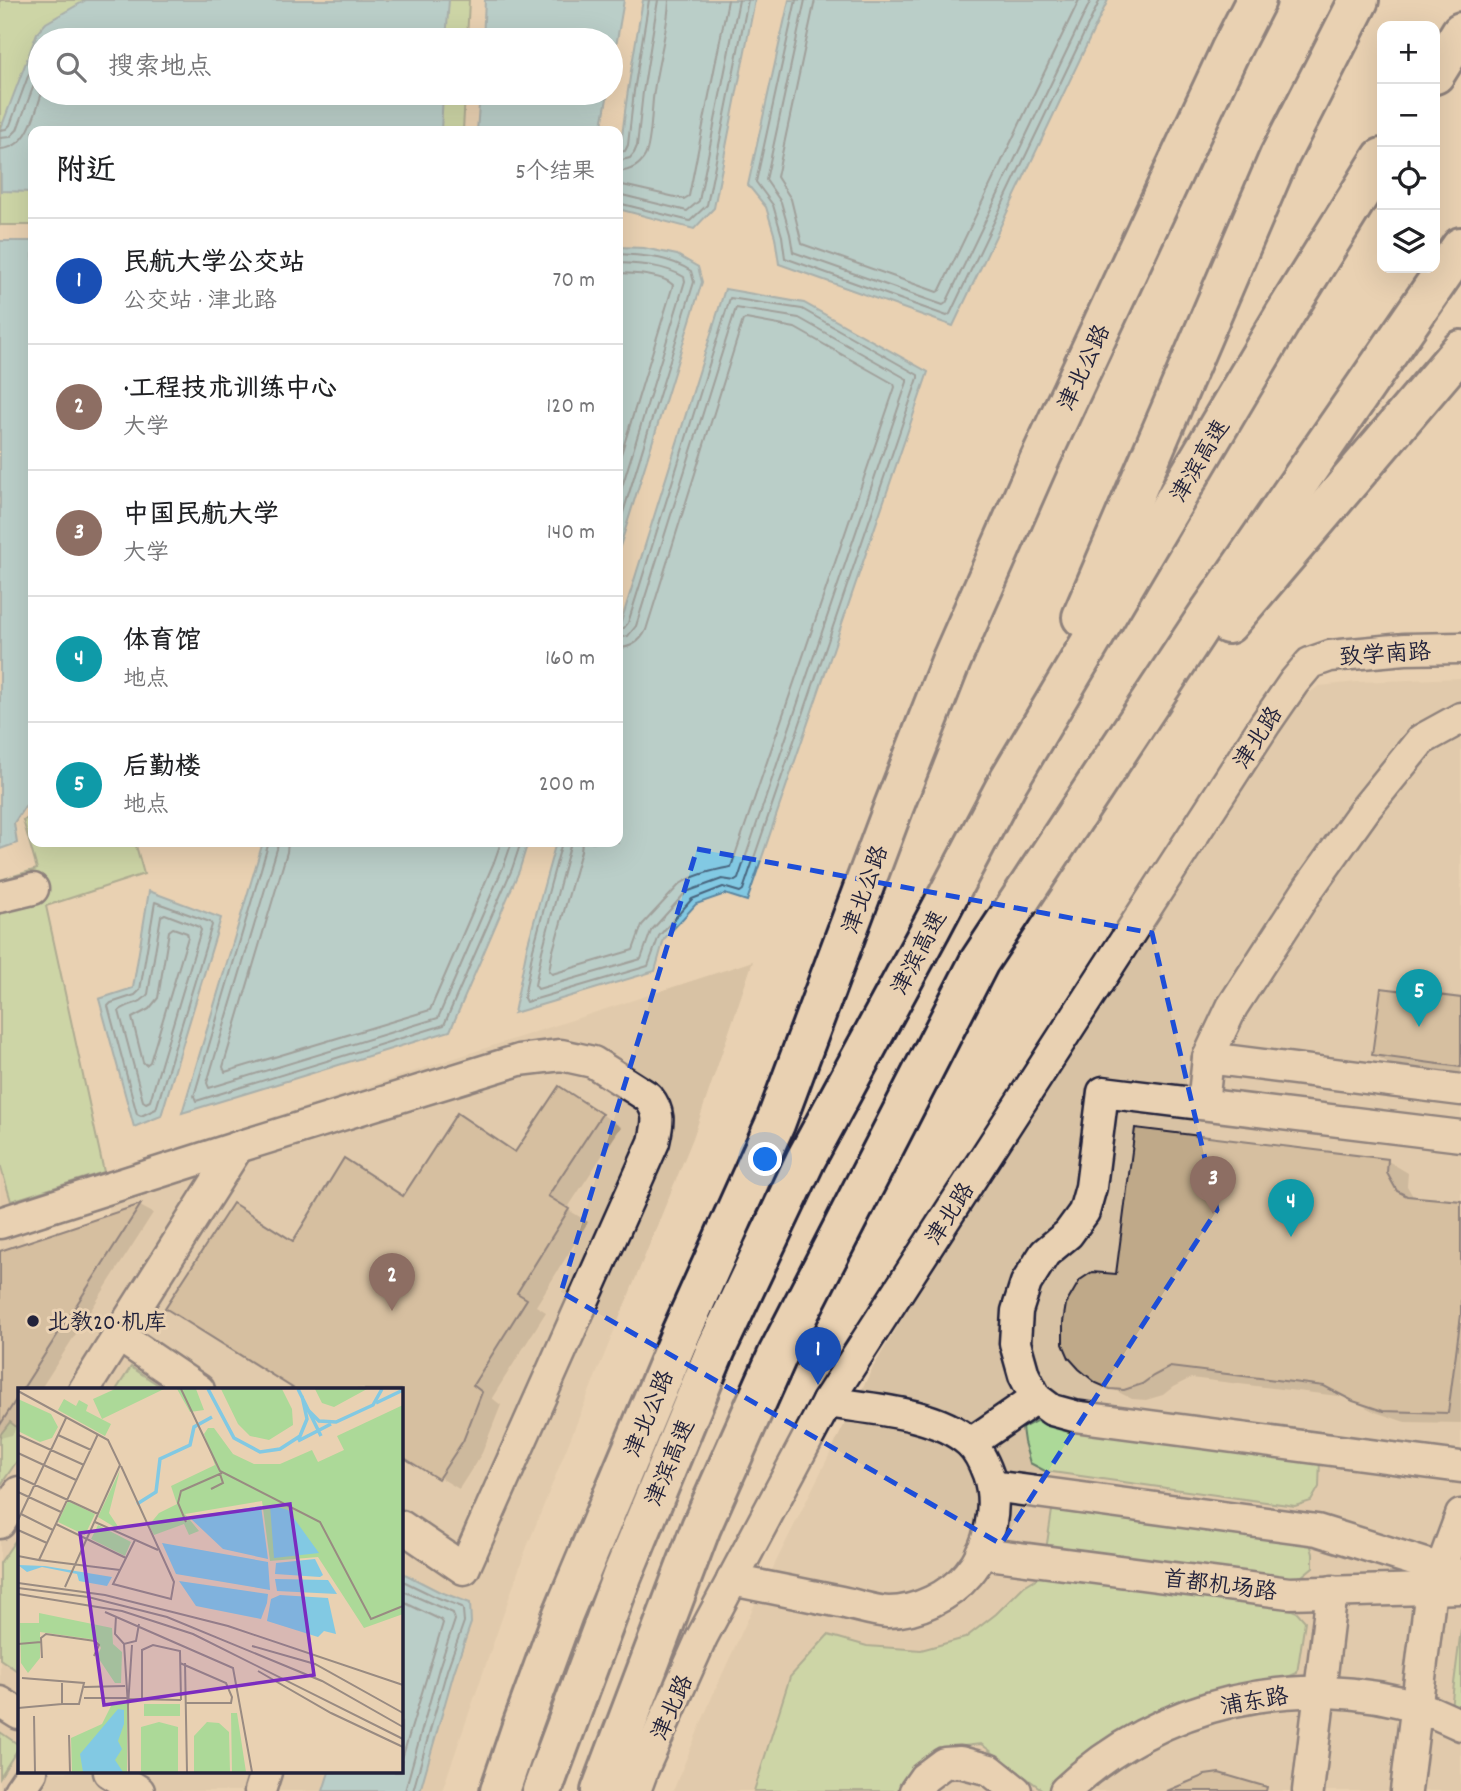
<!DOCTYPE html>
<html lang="zh">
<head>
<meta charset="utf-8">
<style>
  :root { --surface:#fff; --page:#f2f2f2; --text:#202124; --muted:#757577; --line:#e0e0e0; --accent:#22223b }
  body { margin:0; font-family:Dekko,"LXGW WenKai TC",sans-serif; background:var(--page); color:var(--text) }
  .controls { position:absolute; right:21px; top:21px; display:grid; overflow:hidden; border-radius:14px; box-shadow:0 7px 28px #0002 }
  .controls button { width:63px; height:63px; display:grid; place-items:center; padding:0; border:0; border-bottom:2px solid var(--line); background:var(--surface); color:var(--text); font:35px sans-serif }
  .you { position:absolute; left:766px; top:1160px; width:24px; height:24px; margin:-18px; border:5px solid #fff; border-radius:50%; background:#1a73e8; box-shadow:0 0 0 10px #1a73e833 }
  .badge { display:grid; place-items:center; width:46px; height:46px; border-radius:50%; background:var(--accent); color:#fff; font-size:23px; font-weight:700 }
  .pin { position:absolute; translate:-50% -58px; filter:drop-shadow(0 2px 4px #0008) }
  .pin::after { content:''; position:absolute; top:37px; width:24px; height:21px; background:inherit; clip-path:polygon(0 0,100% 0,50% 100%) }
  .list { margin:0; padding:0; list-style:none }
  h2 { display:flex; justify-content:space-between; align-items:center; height:91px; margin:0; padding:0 28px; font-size:30px }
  h2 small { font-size:23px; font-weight:400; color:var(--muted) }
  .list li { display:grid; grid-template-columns:46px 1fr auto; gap:21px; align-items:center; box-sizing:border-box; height:126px; padding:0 28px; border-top:2px solid var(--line) }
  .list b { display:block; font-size:26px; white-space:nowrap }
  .list p { margin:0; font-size:23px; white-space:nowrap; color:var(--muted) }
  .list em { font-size:23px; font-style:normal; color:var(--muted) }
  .icon { flex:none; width:38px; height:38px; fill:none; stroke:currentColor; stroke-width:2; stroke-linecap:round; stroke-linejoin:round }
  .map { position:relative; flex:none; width:1461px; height:1791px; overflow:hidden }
  .search { position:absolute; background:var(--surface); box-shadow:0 7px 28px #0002; left:28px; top:28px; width:595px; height:77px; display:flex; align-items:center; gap:18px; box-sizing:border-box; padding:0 24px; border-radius:38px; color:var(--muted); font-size:26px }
  .panel { position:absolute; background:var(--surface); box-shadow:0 7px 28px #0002; left:28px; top:126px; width:595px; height:721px; border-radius:14px }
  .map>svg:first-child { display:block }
  .built { fill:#d8c2a4; fill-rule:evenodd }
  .green { fill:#acd998; stroke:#677e6a; stroke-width:2 }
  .water { fill:#82c9e3; stroke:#5c86a0; stroke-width:2 }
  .shadow { fill:#0003 }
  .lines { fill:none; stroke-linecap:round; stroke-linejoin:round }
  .shore { stroke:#48657e; stroke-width:2 }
  .building { fill:#bfa989; stroke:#22223b; stroke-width:2 }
  .minor-casing { stroke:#22223b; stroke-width:35 }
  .major-casing { stroke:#22223b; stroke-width:44 }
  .highway-casing { stroke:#22223b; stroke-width:44 }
  .minor { stroke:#e9d1b2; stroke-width:30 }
  .major { stroke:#e9d1b2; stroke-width:38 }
  .highway { stroke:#e9d1b2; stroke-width:38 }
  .marked { fill:none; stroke:#1d4ed8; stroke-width:5; stroke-dasharray:14 9; stroke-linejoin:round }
  .poi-dot { fill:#22223b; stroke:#e9d1b2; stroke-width:2.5 }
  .labels { text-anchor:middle; stroke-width:6; stroke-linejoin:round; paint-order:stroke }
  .street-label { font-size:23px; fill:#22223b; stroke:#e9d1b2 }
  .poi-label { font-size:23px; fill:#22223b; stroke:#e9d1b2; text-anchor:start }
  .inset-river { fill:none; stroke:#82c9e3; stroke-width:3.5 }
  .inset-road { fill:none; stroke:#998b82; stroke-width:2 }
  .view { fill:#7b2cbf; fill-opacity:0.15; stroke:#7b2cbf; stroke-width:3.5 }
  .inset-edge { fill:none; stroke:#22223b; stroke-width:3.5 }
</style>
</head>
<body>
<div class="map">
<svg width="1461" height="1791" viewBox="0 0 1461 1791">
  <rect width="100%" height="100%" fill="#e9d1b2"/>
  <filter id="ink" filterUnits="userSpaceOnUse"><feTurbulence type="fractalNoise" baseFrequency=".0143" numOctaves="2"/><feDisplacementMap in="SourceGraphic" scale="14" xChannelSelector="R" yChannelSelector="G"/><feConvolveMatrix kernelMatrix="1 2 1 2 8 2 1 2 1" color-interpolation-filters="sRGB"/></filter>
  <g filter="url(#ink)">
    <g class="built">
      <path d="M1461,678V1791H673L714,1692L752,1610L872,1369L1056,1060L1290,707L1319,686L1357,682Z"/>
      <path d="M33,817V842H135L144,874L46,906L105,1172L753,961L693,1138L592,1385L525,1552L442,1791H0V880L37,869L23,820ZM104,1172L110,1215L25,1243L11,1201ZM19,1390H401V1772H19Z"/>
    </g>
    <g class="green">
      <path d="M0,0H469L467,40H40V93H465L463,131H33V225H0Z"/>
      <path d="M33,817V842H135L144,874L46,906L104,1172L11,1201L0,1164V880L37,869L23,820Z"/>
      <path d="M131,1367L166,1390H116Z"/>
      <path d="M1038,1420L1320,1459L1319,1487L1311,1501L1295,1506L1045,1471L1030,1463L1024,1442L1022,1428Z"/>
      <path d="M10,1422L19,1429V1458L0,1486V1435Z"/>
      <path d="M1053,1504L1309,1539L1313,1554V1567L1302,1576L1289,1580L1046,1550Z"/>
      <path d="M19,1535V1672L0,1659V1563Z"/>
      <path d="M1044,1574L1287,1608L1297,1612L1305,1621L1297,1673L1070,1772L1047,1791H1044L981,1744L947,1748L905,1791H754L790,1677L828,1635L867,1646L921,1650L965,1638L996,1614L1024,1586Z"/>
      <path d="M1461,1629V1712L1451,1707Z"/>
      <path d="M0,1732L19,1745V1747L0,1777Z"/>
    </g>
    <g class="water">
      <path d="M86,0H449L446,40H40V93H443L441,131H33V192L1,191L0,131L37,33L46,23Z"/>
      <path d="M485,0H624L611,75V40H483Z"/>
      <path d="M643,0H755L714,208L694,229L618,209C618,139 631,69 643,0Z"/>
      <path d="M789,0H1108L953,326L779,264L775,237L766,207L748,185Z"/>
      <path d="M480,93H608L601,131H477Z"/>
      <path d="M0,241H33V801L25,806L14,823L17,843L0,849Z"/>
      <path d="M618,247L644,248L677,255L698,267L702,282L618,553Z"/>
      <path d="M725,289L804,303L928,372L747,901L725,894L696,904L664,939L655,971L514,1013L527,947L556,842H618V632Z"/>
      <path d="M263,842H528L519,871L450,1031L182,1113Z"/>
      <path d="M149,891L221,918L161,1116L134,1127L99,999L133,988Z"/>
      <path d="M401,1572L438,1591L470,1603L471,1623L454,1672L420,1791H323L329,1772H401Z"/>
    </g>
    <g class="shadow">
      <path d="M1461,999V1074L1394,1066L1374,1055Z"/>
      <path d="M580,1100L621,1127L567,1209L588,1222L536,1306L546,1312L492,1398L501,1405L482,1453L459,1489L401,1454V1390H299L168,1308L295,1242L404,1197L458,1115L476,1126V1128L522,1158Z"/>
      <path d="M1388,1161L1408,1173L1407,1186L1414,1198L1461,1203V1423L1405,1422L1375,1412L1346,1397L1191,1378L1173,1387L1163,1395L1146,1400L1132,1399L1097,1381L1117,1276Z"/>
      <path d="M140,1206L153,1213L40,1390H19V1423L12,1435L0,1438V1253Z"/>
    </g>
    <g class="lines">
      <g class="shore">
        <path d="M796,0L756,182L773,205L782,236L785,258L947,316L950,314L1100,0"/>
        <path d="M805,0L766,180L781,202L790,234L793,252L943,305L946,303L1091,0"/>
        <path d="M815,0L777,177L791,199L802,244L937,292L940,290L1079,0"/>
        <path d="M0,130L6,129L10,125L40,44"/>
        <path d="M0,138L10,137L17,130L40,69"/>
        <path d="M0,149C29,148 34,115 42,93"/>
        <path d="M618,152L625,151L628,145L634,91L649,0"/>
        <path d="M618,161L630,158L634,153L637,146L643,92L658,0"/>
        <path d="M618,172C629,171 639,167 645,156C652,142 651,109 654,91C658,61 668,30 669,0"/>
        <path d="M618,184L684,199L689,196L728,0"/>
        <path d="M618,194L687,211L699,201L739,0"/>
        <path d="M618,203L690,221L707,205L748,0"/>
        <path d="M618,254C646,256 667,256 691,271L694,282L618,529"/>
        <path d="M618,263C641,264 664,265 684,277L685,281L618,500"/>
        <path d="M618,273C633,274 663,274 673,285L618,464"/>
        <path d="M269,842L194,1096L196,1101L444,1025L512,869L521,842"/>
        <path d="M278,842L277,849L207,1083L209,1088L438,1018L504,865L512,842"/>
        <path d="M288,842L287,852L223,1067L225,1072L430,1010L494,862L501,842"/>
        <path d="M562,842L533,949L524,998L526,1002L648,966L659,936L692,899L723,887L740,892L743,890L918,378V375L802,309L730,298L628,623L624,628L618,629"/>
        <path d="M571,842L542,951L535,985L538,989L641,959L651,931L686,892L722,879L735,881L738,879L907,382V379L799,318L736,308L636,626L628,636L618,638"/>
        <path d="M582,842L581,851L552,954L549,971L552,974L633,950L642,925L680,884C695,874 714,870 731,867L895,387L894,384L795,328L746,319L743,320L646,630C640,642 631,648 618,648"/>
        <path d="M155,902L210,922L212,925L156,1109L141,1116L137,1114L108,1006L111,1003L135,995L140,990Z"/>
        <path d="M165,914L199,927L201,930L150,1101L146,1103L143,1101L119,1011C128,1003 141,1005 148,994L161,916Z"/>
        <path d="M173,928L187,933L188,937L150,1062L146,1065L143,1062L132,1018L149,1009L158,998L169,931Z"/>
        <path d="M401,1580L436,1597L462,1607L463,1610L464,1622L447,1670L413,1791"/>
        <path d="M401,1590L453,1613L455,1620L439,1668L405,1791"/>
        <path d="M401,1601L441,1620L443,1623L401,1762"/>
      </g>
    </g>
    <g class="building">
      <path d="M1381,988L1461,998V1067L1372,1055Z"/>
      <path d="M559,1086L602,1114L548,1196L569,1209L517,1293L527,1299L473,1385L482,1392L463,1441L438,1479L401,1456V1390H296L165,1308L233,1203L293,1241L344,1158L403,1196L457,1113L515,1152Z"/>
      <path d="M1135,1128L1388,1159L1387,1173L1397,1191L1407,1196L1461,1201V1315L1448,1413L1383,1411L1353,1401L1324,1386L1170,1367L1153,1376L1142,1384L1124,1390L1110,1389L1096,1383L1079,1369L1069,1358L1063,1344V1322L1066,1304L1080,1280L1092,1272L1116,1274Z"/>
      <path d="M141,1204L22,1390H19V1395L0,1425V1251Z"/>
      <path d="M1219,1773L1267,1787L1266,1791H1167L1205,1775Z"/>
    </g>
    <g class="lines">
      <defs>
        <g id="minor">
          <path d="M0,897L33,889"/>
          <path d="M1208,1058L1461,1090"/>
          <path d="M1203,1104L1208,1058L1232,1007L1309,888L1366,808L1421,740L1461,718"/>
          <path d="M1461,1136L1103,1092L1091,1187L1084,1212L1068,1234L1045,1253L1026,1283L1017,1311L1015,1343L1024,1375L1036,1398L1052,1410L1074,1416L1461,1467"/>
          <path d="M0,1223L238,1147L519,1060L561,1055L593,1062L648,1097C661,1113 658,1123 654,1142L464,1569L401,1526"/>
          <path d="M119,1336L199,1390"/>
          <path d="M84,1390L238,1147"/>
          <path d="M971,1443L1036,1398"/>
          <path d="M992,1486L1317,1530L1461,1575"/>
          <path d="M0,1523L19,1492"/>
          <path d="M981,1553L1289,1593L1461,1588"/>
          <path d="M1441,1569L1461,1515"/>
          <path d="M732,1580C768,1587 805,1595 841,1602C856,1605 873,1611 888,1612C917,1612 950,1596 968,1574C990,1549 999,1505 988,1474C984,1463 978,1450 969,1442C935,1412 871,1409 827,1402"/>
          <path d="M0,1702L19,1714"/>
          <path d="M109,1772L139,1791"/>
          <path d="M19,1791L32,1772"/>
          <path d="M260,1791L266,1772"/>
          <path d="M635,1791L643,1769L702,1637L827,1402L1265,724L1294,682L1310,663L1330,656L1405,649L1461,648"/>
          <path d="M915,1791L924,1778L944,1763L960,1762L990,1770L1016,1791"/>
          <path d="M1065,1791C1158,1702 1299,1669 1422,1708C1435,1713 1448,1719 1461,1725"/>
          <path d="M1308,1791L1332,1591"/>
          <path d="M1406,1791L1431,1589"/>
        </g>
        <path id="major" d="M500,1791L522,1726L563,1614L681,1333L775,1124L894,806L951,661L1039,461L1230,51L1256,0"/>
        <g id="highway">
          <path d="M1435,74L1461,32"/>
          <path d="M1082,617L1279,157L1359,0"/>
          <path d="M1228,624L1461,350"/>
          <path d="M542,1791L622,1576L716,1349L806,1159L931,928L1009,780L1285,314L1382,158"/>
          <path d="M601,1791L701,1527L778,1354L979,962L1207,616L1461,247"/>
        </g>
      </defs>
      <use href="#minor" class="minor-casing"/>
      <use href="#major" class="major-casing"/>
      <use href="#highway" class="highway-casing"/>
      <use href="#minor" class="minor"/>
      <use href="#major" class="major"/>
      <use href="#highway" class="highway"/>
    </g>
  </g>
  <path d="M0 0H1461V1791H0ZM697,849L1152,933L1217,1210L1001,1544L561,1292Z" fill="#e9d1b2" fill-opacity=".55" fill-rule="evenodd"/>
  <path class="marked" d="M697,849L1152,933L1217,1210L1001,1544L561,1292Z"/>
  <circle class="poi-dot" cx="33" cy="1321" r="7"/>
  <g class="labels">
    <g class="street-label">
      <text transform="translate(1083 367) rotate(-65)" y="8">津北公路</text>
      <text transform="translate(1199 460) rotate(-59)" y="8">津滨高速</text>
      <text transform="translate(1385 653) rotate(-4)" y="8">致学南路</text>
      <text transform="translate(1257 737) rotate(-57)" y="8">津北路</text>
      <text transform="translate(864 889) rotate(-70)" y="8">津北公路</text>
      <text transform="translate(918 952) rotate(-62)" y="8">津滨高速</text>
      <text transform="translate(949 1213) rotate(-57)" y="8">津北路</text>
      <text transform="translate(648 1413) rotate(-67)" y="8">津北公路</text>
      <text transform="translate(669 1462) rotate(-67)" y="8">津滨高速</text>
      <text transform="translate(1220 1584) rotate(7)" y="8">首都机场路</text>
      <text transform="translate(1254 1700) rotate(-10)" y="8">浦东路</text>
      <text transform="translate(671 1707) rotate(-66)" y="8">津北路</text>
    </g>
    <g class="poi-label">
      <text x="47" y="1329">北教20·机库</text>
    </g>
  </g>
  <g transform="translate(18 1388)">
    <rect width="385" height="385" fill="#e9d1b2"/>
    <path d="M97,1H146L84,31L75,11ZM159,1H178L186,22L172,24ZM203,1H264L274,21L275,37L251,52L232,48L220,36ZM297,1H349L316,19L304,15ZM0,11L33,26L40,39L34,50L22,54L0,43ZM46,11L58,18L61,12L70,17L68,23L93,36L87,48L40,22ZM385,17V226L346,240L300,169L252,173L244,113L167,126L181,143L171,147L166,136L136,147L131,137L141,125L159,116L153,98L197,77L186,46L190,40H196L215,66L236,76H262L294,62L300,74L326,62L319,48ZM102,82L91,125L103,143L80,129ZM50,113L77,126L67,147L40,134ZM80,137L113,154L107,168L73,151ZM21,225L94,240L95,256L104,264L103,295H97L79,268L83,260L79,252L22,244V270L10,285L3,275L2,235H21ZM95,314H109V384H54L53,350L84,336ZM126,316H162V328H126ZM213,325H219L228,384H214ZM141,334L160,339V384H123V339ZM189,334L201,335L211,344L212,384H176V348Z" fill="#acd998"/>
    <path d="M252,117L270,122L301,165L256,170ZM243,118L250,171L205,161L171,129ZM144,155L250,174L252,202L158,186ZM297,171L305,187L302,189L257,186L258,175ZM0,177L27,178L94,189L89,198L61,193L59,186L24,179L9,184ZM257,191L310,192L319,206L259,203ZM161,193L250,206L249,215L243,231L178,218ZM262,207L310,210L318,246L306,243L300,249L249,233L253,211ZM100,321L106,322V336L100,353L104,361L97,372L105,384H65L62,366Z" fill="#82c9e3"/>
    <path class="inset-river" d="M190,1L216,50L242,64L262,61L282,48L289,31L284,8M280,1L303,48M358,15L385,2M291,23L301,33L318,34L355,17L364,1M280,53L313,36M119,116L138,104L142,71L172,57L176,39L194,29"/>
    <path class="inset-road" d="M163,1L202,83L302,134L353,231L385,218M0,3L90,52L102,77L47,199M0,47L66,77M40,47L73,62M0,65L58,92M103,78L156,194L153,211L95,196L117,152M0,89L80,126M193,101L205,95L202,86M0,104L43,124M3,126L35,142M0,132L48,30M77,134L140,162M168,134L160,115L163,103L204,85M38,136L108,170M0,142L29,155M0,168L21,172L80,46M21,172L102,182M0,195L87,207L210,238L385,297M0,200L70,209L149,229L304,293L385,339M0,206L104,223L175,246L385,351M87,224L215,280L234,384M98,228L97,246L106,256L118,253L121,236M0,256L23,254M106,256L110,318L114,257M234,258L297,276L385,325M24,270L23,250L28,246L77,253L81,257L76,268M162,275L208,295L214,309L213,315H168M167,275L169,384M240,283L313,325L385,359M4,290L66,295L61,316H44V295M66,299L107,298M66,310H109M111,311L163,312M124,313V262L135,257L162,263L163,312M110,318L111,384M0,320L44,316M16,328L17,384M51,347L52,384"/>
    <path class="view" d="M272,116L296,287L86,317L62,145Z"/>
    <rect width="385" height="385" class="inset-edge"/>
  </g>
</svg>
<div class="controls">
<button>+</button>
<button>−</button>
<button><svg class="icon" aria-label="locate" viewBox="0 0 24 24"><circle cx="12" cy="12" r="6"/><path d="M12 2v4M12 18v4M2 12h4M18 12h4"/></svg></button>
<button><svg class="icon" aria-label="layers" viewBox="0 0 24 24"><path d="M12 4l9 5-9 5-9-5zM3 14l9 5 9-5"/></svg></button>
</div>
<div class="you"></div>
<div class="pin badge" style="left:818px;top:1385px;background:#1a4fb4">1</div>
<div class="pin badge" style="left:392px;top:1311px;background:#8d6e63">2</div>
<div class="pin badge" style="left:1213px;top:1214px;background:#8d6e63">3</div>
<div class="pin badge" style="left:1291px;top:1237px;background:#0f9aa8">4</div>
<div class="pin badge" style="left:1419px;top:1027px;background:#0f9aa8">5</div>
<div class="search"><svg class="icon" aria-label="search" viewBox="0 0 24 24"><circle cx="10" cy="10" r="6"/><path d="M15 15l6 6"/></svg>搜索地点</div>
<section class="panel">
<h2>附近<small>5个结果</small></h2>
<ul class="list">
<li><span class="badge" style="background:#1a4fb4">1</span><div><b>民航大学公交站</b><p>公交站 · 津北路</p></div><em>70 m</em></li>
<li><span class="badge" style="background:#8d6e63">2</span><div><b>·工程技术训练中心</b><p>大学</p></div><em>120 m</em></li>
<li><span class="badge" style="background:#8d6e63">3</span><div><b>中国民航大学</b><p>大学</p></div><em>140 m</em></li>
<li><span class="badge" style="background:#0f9aa8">4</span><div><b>体育馆</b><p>地点</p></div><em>160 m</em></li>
<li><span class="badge" style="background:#0f9aa8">5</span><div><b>后勤楼</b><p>地点</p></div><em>200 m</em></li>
</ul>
</section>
</div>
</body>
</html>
